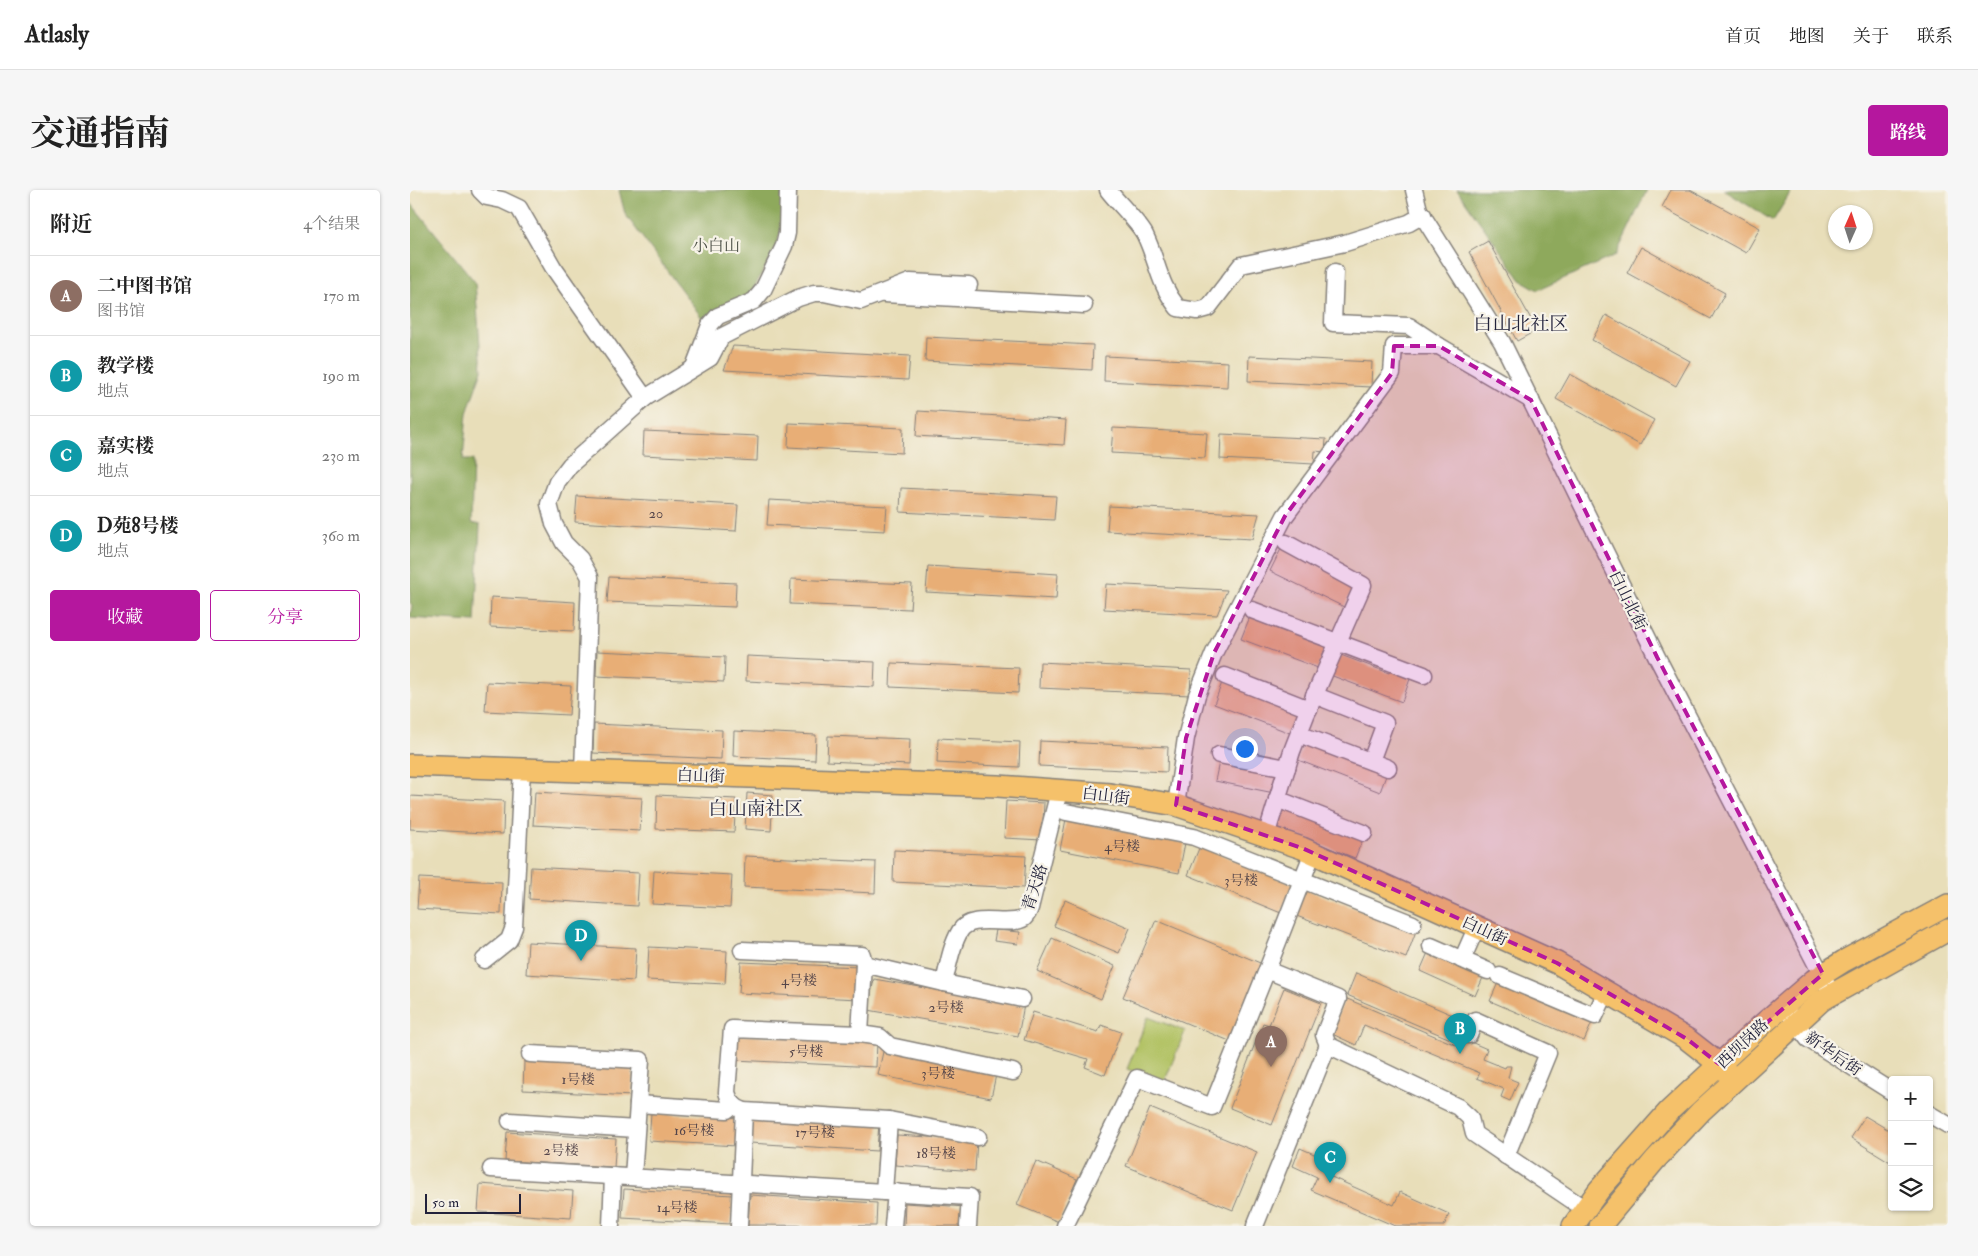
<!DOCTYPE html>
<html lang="zh">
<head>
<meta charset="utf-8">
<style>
  :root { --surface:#fff; --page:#f6f6f6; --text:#222; --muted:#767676; --line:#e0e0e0; --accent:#b5179e }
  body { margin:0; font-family:"IM FELL Double Pica","Noto Serif SC",serif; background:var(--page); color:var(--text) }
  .controls { position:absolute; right:15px; bottom:15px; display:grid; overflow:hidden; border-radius:5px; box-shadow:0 1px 4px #0004 }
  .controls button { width:45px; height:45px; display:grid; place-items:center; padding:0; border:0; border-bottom:1px solid var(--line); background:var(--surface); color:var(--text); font:25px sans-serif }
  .compass { position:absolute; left:1418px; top:15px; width:45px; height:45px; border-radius:50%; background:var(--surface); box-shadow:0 1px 4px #0004; rotate:3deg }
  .scale { position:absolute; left:15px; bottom:12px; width:96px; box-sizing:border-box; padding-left:5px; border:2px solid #22223b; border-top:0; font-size:14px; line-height:18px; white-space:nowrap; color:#22223b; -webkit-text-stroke:4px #f7f3e8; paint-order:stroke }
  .you { position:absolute; left:834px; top:558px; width:18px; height:18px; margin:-12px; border:4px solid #fff; border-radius:50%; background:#1a73e8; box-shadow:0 0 0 8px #1a73e833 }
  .badge { display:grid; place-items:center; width:32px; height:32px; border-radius:50%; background:var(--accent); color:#fff; font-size:16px; font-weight:700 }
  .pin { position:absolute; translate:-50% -41px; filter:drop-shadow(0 1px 2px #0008) }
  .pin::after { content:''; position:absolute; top:26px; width:18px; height:15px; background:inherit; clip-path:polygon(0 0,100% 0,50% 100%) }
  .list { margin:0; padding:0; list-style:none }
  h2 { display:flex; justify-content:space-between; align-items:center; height:65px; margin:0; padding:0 20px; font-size:21px }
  h2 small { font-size:16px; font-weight:400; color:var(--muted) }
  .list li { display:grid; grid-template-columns:32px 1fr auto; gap:15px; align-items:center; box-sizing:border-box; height:80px; padding:0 20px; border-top:1px solid var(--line) }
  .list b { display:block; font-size:19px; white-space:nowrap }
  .list p { margin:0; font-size:16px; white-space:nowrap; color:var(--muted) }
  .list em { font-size:16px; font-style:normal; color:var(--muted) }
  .actions { display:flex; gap:10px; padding:15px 20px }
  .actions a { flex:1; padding:11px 0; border:1px solid var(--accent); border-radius:5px; text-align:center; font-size:18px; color:var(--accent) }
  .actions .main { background:var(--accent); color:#fff }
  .icon { flex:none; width:28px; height:28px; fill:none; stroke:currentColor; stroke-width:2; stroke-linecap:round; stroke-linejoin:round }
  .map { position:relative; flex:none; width:1538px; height:1036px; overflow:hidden; border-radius:5px }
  header { display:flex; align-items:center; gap:30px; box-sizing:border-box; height:70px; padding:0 25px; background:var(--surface); border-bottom:1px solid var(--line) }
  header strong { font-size:24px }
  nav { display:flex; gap:28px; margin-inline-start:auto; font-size:18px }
  .intro { display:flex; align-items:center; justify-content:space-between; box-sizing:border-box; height:120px; padding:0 30px }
  h1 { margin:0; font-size:35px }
  .button { padding:12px 22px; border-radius:5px; background:var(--accent); color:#fff; font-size:18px; font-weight:700 }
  main { display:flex; gap:30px; padding:0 30px }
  aside { flex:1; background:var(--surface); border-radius:5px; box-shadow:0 1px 4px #0004 }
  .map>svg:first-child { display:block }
  .green { fill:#b3c366; stroke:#6a7250 }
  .forest { fill:#8ea95b; stroke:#58664b }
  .building { fill:#e8ae76 }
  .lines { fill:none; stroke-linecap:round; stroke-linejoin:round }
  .minor-casing { stroke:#85807a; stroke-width:19 }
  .major-casing { stroke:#85807a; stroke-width:24 }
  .minor { stroke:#fff; stroke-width:16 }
  .major { stroke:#f5c16b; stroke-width:21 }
  .marked { fill:#b5179e; fill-opacity:0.2; stroke:#b5179e; stroke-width:4; stroke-dasharray:10 6; stroke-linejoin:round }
  .labels { text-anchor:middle; stroke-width:4.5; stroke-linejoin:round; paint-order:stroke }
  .number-label { font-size:14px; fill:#54454a }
  .park-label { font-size:16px; fill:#4e5248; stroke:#f7f3e8 }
  .street-label { font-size:16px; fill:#22223b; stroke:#f7f3e8 }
  .quarter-label { font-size:19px; fill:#22223b; stroke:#f7f3e8 }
</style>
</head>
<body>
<header>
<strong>Atlasly</strong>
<nav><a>首页</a><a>地图</a><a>关于</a><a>联系</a></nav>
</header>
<div class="intro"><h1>交通指南</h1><a class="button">路线</a></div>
<main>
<aside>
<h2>附近<small>4个结果</small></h2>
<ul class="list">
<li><span class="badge" style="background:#8d6e63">A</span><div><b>二中图书馆</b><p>图书馆</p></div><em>170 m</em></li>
<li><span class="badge" style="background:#0f9aa8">B</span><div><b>教学楼</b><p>地点</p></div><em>190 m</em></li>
<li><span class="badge" style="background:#0f9aa8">C</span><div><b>嘉实楼</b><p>地点</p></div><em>230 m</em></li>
<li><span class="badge" style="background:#0f9aa8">D</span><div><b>D苑8号楼</b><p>地点</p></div><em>360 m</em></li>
</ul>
<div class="actions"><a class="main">收藏</a><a>分享</a></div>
</aside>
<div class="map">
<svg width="1538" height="1036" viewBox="0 0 1538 1036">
  <rect width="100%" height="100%" fill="#f7f3e8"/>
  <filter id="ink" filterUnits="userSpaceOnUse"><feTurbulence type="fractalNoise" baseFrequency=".02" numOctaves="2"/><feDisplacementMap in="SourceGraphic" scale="10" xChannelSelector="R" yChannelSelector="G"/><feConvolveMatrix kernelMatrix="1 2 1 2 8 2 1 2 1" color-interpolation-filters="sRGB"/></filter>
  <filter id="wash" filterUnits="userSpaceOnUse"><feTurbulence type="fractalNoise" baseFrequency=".0096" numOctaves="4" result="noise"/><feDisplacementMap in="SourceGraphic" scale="20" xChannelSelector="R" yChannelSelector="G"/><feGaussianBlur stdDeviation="1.12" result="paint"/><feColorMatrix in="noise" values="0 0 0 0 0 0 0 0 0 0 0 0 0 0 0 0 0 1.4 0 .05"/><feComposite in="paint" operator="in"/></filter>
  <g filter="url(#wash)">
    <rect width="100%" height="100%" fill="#e8deb9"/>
    <path class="green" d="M738,827L775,841L754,893L717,879Z"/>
    <g class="forest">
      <path d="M209,0H372L373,34L365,60L341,103L295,132L215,24Z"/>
      <path d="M1047,0H1237L1206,65L1128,100L1111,90Z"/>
      <path d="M1314,0H1382L1363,31Z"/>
      <path d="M0,12L65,92L72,180L57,223L53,270H63L61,333L70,335L65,432L0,428L2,415L0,413Z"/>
    </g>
    <g id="blocks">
      <g class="building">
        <path d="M1261,0H1280L1350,38L1336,63L1252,17Z"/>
        <path d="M1078,51L1127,140L1107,151L1059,62Z"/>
        <path d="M1231,57L1315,103L1301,129L1217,83Z"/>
        <path d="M1196,125L1280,171L1266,196L1182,150Z"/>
        <path d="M516,147L683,155L682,180L515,171Z"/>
        <path d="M323,156L500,166L498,190L314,180Z"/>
        <path d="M695,166L818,172L817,197L694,191Z"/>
        <path d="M839,166L962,172L961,197L838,191Z"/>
        <path d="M1160,184L1244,230L1230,255L1146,209Z"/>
        <path d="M508,221L656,230L654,255L506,246Z"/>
        <path d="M379,233L493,238L492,263L378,257Z"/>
        <path d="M703,238L797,243L795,268L701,263Z"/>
        <path d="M234,241L348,246L347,271L233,265Z"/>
        <path d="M811,244L916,249L915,262L905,261L904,274L810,269Z"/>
        <path d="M491,298L646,306L644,330L490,322Z"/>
        <path d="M167,306L328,315L326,341L165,332Z"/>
        <path d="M359,310L477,316L475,341L357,335Z"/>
        <path d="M699,316L849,324L842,349L697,341Z"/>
        <path d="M872,357L945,394L934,417L860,381Z"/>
        <path d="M518,376L648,384L646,409L516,402Z"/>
        <path d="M199,387L326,393L325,417L197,412Z"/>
        <path d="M381,389L502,394L500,419L380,414Z"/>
        <path d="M696,394L817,400L807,425L694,419Z"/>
        <path d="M81,407L165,412L164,441L80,437Z"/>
        <path d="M841,424L917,453L908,478L831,449Z"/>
        <path d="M187,461L315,467L314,492L186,486Z"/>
        <path d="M928,464L979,483L982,475L1002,483L992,512L920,485Z"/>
        <path d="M337,466L465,472L464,497L336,491Z"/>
        <path d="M630,472L781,480L780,505L629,498Z"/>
        <path d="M481,473L609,478L608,503L480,497Z"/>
        <path d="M813,490L890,518L880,543L804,514Z"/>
        <path d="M77,492L161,496L159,525L75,521Z"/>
        <path d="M184,534L312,540L311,569L183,563Z"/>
        <path d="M324,541L406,545L405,570L323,566Z"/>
        <path d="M418,546L500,549L499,575L417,571Z"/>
        <path d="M528,548L610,552L609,577L527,573Z"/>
        <path d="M896,548L978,580L970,602L888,570Z"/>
        <path d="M630,551L758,557L757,582L629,576Z"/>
        <path d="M810,567L869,579L864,603L805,591Z"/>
        <path d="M125,602L232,608L230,641L123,635Z"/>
        <path d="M337,603L363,605L361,641L335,639Z"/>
        <path d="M247,605L326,609L324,642L246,639Z"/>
        <path d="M0,606L94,611L93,644L0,639Z"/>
        <path d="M596,611L634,613L632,650L594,648Z"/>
        <path d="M872,614L954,646L945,668L863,636Z"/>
        <path d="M656,629L775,653L769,683L650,660Z"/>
        <path d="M790,656L883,694L871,723L778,685Z"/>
        <path d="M484,660L616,666L614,698L483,692Z"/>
        <path d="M335,666L466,672L465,703L334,697Z"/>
        <path d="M121,677L229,683L227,716L119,709Z"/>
        <path d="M244,681L322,685L320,718L242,714Z"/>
        <path d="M9,688L92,692L91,724L7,719Z"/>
        <path d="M894,699L1006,741L996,768L884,725Z"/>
        <path d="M655,710L720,738L709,763L644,736Z"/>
        <path d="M746,730L855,775L822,852L713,807Z"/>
        <path d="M586,740L610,742L608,754L584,751Z"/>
        <path d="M642,748L705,776L691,809L627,781Z"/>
        <path d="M118,752L226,758L224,791L116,784Z"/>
        <path d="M239,757L317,761L315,794L237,790Z"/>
        <path d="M1020,758L1075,783L1065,806L1010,781Z"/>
        <path d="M331,772L450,777L448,809L329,803Z"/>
        <path d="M946,783L1054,830L1045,851L937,805Z"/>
        <path d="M1090,788L1184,828L1174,851L1080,811Z"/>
        <path d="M464,789L614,815L608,846L458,820Z"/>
        <path d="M874,798L911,813L862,935L820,918L853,833L859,835Z"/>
        <path d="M935,808L1046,855L1049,847L1077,859L1073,869L1095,878L1096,876H1101L1098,888L1108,892L1100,911L1091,907L1094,899L1067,888L1070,883L954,835L946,855L920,843Z"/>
        <path d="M623,822L688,842L691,835L711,842L695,885L675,877L678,869L614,850Z"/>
        <path d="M326,845L467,851L466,877L325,870Z"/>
        <path d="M474,857L587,880L581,908L468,885Z"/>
        <path d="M114,872L223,878L222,906L113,900Z"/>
        <path d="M740,918L847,962L823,1020L716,976Z"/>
        <path d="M241,923L329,928L327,956L239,951Z"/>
        <path d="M342,924L469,932L467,961L340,953Z"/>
        <path d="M1455,926L1482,942V973L1441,948Z"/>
        <path d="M97,942L206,949L204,977L95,971Z"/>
        <path d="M487,945L567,950L565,981L485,975Z"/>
        <path d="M890,958L923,972L917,985L984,1015L990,1002L1039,1024L1034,1036H985L901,1000L907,987L883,976Z"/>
        <path d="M626,971L667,989L649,1032L607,1015Z"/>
        <path d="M70,994L163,1001L161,1028L68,1022Z"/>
        <path d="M214,999L323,1005L321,1034L212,1028Z"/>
        <path d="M340,1005L467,1013L466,1036L338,1035Z"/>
        <path d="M495,1013L556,1017L555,1036H494Z"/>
      </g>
    </g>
  </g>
  <g filter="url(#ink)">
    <use href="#blocks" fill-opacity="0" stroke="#85807a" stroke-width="1"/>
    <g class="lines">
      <defs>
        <g id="minor">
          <path d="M70,0L77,7L92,10L109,18L143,77L235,208L160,275L147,292L139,314L144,334L154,353L170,369L180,387L173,581"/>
          <path d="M698,0C707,12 729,33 735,45C748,72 748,93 768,118L787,121L798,118L831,75L935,53L999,33L1013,25"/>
          <path d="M1004,0L1009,20L1092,152L1247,467L1417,795"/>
          <path d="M925,82L923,133L999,136L1029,156"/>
          <path d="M474,104L674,115"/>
          <path d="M284,177L300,135L308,126L344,111L353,100L374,56L377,43L378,0"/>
          <path d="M235,208L300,168L311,147L388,108L404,103H414L451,111L500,92L559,95"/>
          <path d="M842,420L1014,485"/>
          <path d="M815,486L899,519"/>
          <path d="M904,505L975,533L961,571"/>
          <path d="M889,544L978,578"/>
          <path d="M809,565L877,578"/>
          <path d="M867,609L954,643"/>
          <path d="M766,615L776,548L787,505L804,463L875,326L982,183L984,156H1029L1121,210"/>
          <path d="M656,622L784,647L1003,734"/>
          <path d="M856,646L882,561L896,525L953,395L876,353"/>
          <path d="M1021,756L1078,781"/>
          <path d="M332,760L452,765L454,774"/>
          <path d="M74,770L99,750L104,737L112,579"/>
          <path d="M1052,770L1067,736"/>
          <path d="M857,780L903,662"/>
          <path d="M1090,786L1185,826L1196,802"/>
          <path d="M534,793L612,809"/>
          <path d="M1379,824L1398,849L1482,902"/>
          <path d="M1049,840L1059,845L1065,830L1138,863L1096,966"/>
          <path d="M450,844L470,847L480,856L603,882"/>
          <path d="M120,864L231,870L223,987"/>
          <path d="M228,914L317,920L323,914"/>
          <path d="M334,921L479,930L568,947"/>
          <path d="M1519,924L1538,935"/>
          <path d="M100,931L226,939"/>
          <path d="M81,979L560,1007L558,1036"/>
          <path d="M474,1002L479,930"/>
          <path d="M201,1036L203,986"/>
          <path d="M329,1036L334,921C324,917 320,913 317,902L322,839L450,844L454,774L534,793C538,776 541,756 550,741C561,722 599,738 614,728C616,726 619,721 620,718L649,601"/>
          <path d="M483,1036L486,1002"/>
          <path d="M655,1036L727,888L802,917L857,780L928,809L914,845L918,855"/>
          <path d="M845,1036L918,855L1048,917L1060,928L1064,944L1175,1019"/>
        </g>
        <g id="major">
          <path d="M0,575L588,596L700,604L766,615L892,658L1147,773L1277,849L1309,874L1324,890"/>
          <path d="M1163,1036L1189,1000L1259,921L1353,834L1404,790L1434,771L1538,715"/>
          <path d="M1190,1036L1245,970L1291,921L1412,810L1538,740"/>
        </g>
      </defs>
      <use href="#minor" class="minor-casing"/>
      <use href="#major" class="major-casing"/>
      <use href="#minor" class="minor"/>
      <use href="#major" class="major"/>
    </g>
  </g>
  <path class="marked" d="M984,156H1029L1121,210L1247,467L1413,784L1309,874L1277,849L1147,773L892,658L766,615L776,548L804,463L875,326L982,183Z"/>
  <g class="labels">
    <g class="number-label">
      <text x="246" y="328">20</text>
      <text x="712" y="661">4号楼</text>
      <text x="831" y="695">3号楼</text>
      <text x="389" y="795">4号楼</text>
      <text x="536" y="822">2号楼</text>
      <text x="396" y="866">5号楼</text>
      <text x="528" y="888">3号楼</text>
      <text x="168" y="894">1号楼</text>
      <text x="284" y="945">16号楼</text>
      <text x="405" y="947">17号楼</text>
      <text x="151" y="965">2号楼</text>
      <text x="526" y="968">18号楼</text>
      <text x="267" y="1022">14号楼</text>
    </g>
    <g class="park-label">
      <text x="306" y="61">小白山</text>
    </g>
    <g class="street-label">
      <text transform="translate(1219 410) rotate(64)" y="6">白山北街</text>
      <text transform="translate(291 585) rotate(2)" y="6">白山街</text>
      <text transform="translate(696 605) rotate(7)" y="6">白山街</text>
      <text transform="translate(624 697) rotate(-72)" y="6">青天路</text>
      <text transform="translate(1075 740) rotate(25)" y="6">白山街</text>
      <text transform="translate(1332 853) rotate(-43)" y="6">西坝岗路</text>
      <text transform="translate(1424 863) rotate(35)" y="6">新华后街</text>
    </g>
    <g class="quarter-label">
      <text x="1111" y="140">白山北社区</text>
      <text x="346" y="625">白山南社区</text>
    </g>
  </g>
</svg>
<div class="controls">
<button>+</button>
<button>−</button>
<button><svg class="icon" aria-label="layers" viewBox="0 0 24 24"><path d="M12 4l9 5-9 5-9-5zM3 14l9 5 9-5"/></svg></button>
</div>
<svg class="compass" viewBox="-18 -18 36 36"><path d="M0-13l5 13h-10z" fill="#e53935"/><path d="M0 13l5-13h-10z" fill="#767676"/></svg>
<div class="scale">50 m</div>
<div class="you"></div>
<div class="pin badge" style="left:861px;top:877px;background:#8d6e63">A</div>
<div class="pin badge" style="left:1050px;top:864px;background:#0f9aa8">B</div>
<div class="pin badge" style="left:920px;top:993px;background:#0f9aa8">C</div>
<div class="pin badge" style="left:171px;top:771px;background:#0f9aa8">D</div>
</div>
</main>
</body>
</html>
